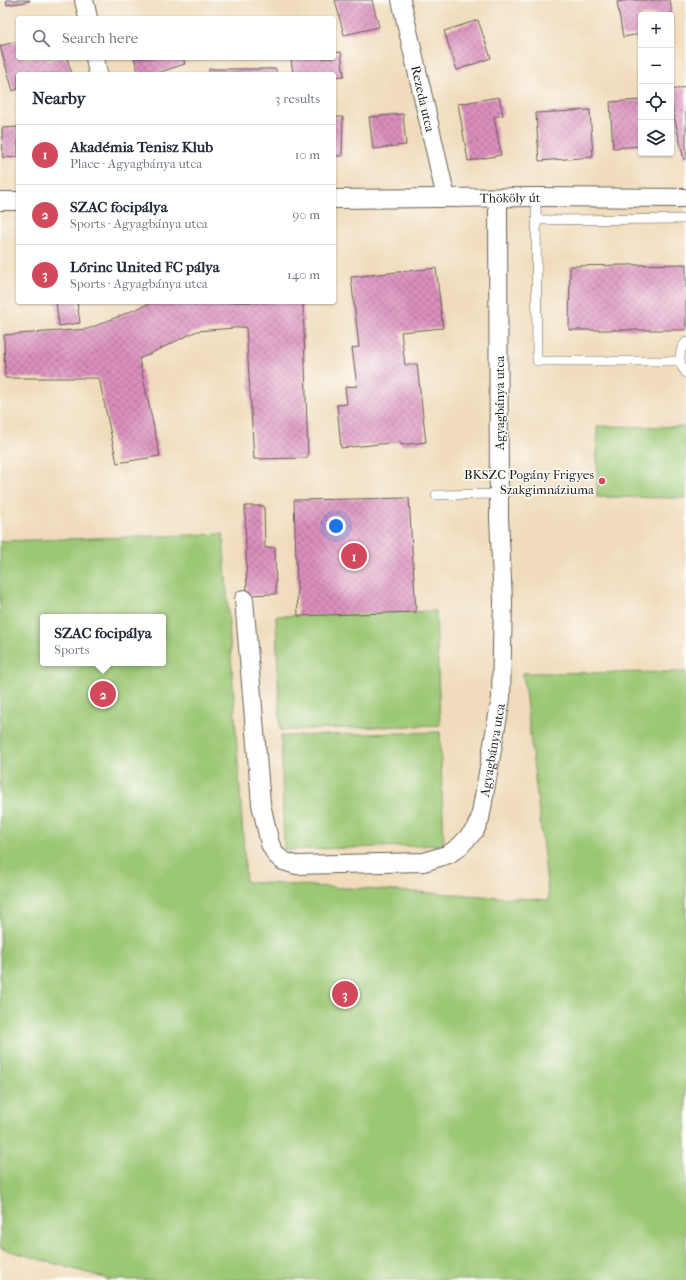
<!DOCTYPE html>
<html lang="en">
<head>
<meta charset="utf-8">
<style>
  :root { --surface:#fff; --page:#f6f6f7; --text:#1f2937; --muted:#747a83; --line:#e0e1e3; --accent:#d1495b }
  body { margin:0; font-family:"IM FELL French Canon",serif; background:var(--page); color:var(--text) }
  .controls { position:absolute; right:12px; top:12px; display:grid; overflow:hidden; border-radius:4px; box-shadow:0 1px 3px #0004 }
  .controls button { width:36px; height:36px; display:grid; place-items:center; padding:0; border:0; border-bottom:1px solid var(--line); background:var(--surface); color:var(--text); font:20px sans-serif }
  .you { position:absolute; left:336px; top:526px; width:14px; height:14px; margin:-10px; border:3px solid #fff; border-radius:50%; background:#1a73e8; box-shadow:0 0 0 6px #1a73e833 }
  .badge { display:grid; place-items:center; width:26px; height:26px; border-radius:50%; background:var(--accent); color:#fff; font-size:13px; font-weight:700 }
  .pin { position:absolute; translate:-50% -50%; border:2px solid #fff; box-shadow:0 1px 4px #0006 }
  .popup { position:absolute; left:40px; top:614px; width:126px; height:52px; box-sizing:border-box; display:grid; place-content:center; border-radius:4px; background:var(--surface); filter:drop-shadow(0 1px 3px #0005); font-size:13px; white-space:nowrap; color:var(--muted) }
  .popup b { font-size:15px; color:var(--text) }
  .popup::after { content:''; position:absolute; left:50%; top:100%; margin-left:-8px; border:8px solid transparent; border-top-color:var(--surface) }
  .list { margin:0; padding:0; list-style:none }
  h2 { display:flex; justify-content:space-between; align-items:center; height:52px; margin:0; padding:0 16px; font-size:17px }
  h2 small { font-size:13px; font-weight:400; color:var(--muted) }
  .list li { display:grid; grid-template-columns:26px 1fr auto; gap:12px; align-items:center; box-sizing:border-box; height:60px; padding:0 16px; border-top:1px solid var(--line) }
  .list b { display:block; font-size:15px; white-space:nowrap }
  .list p { margin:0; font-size:13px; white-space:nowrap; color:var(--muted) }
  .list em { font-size:13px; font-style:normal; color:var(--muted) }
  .icon { flex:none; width:22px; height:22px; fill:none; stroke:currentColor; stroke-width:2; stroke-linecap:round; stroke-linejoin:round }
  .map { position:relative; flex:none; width:686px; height:1280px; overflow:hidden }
  .search { position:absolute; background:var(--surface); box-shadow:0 1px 3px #0004; left:16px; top:16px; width:320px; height:44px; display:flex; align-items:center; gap:10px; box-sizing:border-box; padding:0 14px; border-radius:4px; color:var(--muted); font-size:15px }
  .panel { position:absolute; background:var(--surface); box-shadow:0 1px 3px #0004; left:16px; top:72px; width:320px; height:232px; border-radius:4px }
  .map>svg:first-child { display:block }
  .green { fill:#9cc875; stroke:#5c7248; fill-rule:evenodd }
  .building { fill:url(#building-cross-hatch) }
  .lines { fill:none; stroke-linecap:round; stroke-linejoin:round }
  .service-casing { stroke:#665f54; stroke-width:10 }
  .minor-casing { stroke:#665f54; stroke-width:20 }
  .service { stroke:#fff; stroke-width:9 }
  .minor { stroke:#fff; stroke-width:18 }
  .poi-dot { fill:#d1495b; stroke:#fdfcf7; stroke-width:1.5 }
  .labels { text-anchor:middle; stroke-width:3; stroke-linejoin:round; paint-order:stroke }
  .street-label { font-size:13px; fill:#1c1c1c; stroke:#fdfcf7 }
  .poi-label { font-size:13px; fill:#1c1c1c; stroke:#fdfcf7; text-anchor:end }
</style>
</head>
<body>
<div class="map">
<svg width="686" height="1280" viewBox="0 0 686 1280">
  <defs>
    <pattern id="building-cross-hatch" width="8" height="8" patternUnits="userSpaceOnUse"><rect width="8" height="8" fill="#db8fbd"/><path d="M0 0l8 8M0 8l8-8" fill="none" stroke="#b17499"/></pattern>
  </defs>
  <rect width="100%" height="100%" fill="#fdfcf7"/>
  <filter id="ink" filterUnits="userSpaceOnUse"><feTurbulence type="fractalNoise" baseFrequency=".025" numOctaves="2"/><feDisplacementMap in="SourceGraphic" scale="8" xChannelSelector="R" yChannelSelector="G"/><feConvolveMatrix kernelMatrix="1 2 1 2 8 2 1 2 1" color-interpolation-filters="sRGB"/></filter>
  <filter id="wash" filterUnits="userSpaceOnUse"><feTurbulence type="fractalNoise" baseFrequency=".012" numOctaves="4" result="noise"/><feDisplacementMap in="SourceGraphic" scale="16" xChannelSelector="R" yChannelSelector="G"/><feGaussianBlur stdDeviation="0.9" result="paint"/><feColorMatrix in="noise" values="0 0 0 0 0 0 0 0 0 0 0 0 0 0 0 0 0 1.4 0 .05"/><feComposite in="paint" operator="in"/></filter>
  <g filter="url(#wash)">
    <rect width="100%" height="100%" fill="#f0dcbc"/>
    <g class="green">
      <path d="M597,426L686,427V498L597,497Z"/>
      <path d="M223,534L246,882L549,900L523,673L686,672V1280H106L105,1278L0,1248V541ZM43,617H163V663H43Z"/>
      <path d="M436,611L440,725L280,730L276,616Z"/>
      <path d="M440,732L444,845L284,850L281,736Z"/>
    </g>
    <g id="blocks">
      <g class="building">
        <path d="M6,0H30V1L7,5Z"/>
        <path d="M335,0H372L379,27L344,35Z"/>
        <path d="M630,0H670L673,21H671V15H641V34L623,37L617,2Z"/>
        <path d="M478,20L491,58L457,70L444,31Z"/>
        <path d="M18,41V58H48L49,61L57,58H67L72,74H18V89L13,91L0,46Z"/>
        <path d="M341,52L344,76L334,77V74H293L291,59L334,58V53Z"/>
        <path d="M134,58H183L185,64L154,74H139Z"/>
        <rect x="209" y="69" width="67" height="5"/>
        <path d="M686,87V159L684,160L671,102V90Z"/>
        <path d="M499,97L503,115L494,117L501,155L468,161L458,104Z"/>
        <path d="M641,100V146L613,148L610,102Z"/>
        <path d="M590,110L593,157L539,161L536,113Z"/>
        <path d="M403,114L406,145L373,149L369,117Z"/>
        <path d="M334,117H343L342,156H334Z"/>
        <path d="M18,127V157L3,158L2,128Z"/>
        <path d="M686,264V330H569L570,266Z"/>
        <path d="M436,268L443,328L401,332L405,365L417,364L426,442L401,445L400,442L341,448L337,405L347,404L345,387L357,386L352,348L359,347L351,277Z"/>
        <path d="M56,302H77L80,323L59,326Z"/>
        <path d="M153,302H303L308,458L254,459L246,327L197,331L139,359L160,456L117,463L99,378H5L4,335L88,329Z"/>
        <path d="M409,498L416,612L298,616L294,500Z"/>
        <path d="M245,506H264L265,548L275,547L276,594L247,595Z"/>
      </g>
    </g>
  </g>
  <g filter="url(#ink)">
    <use href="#blocks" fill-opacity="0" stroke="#665f54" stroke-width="1"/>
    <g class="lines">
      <defs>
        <g id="service">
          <path d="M536,197L537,361H680"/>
          <path d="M536,220L686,219"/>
          <path d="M686,342C678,352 678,363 686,373"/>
          <path d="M436,495L499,494"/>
        </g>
        <g id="minor">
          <path d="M84,0L88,18"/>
          <path id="s1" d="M401,0L446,198"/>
          <path d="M95,58L98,74"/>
          <path id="s2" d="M334,199L536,197L686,198"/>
          <path d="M0,201H18"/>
          <path id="s3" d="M244,599L261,804L270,844L276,855L283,861L296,865L424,862L449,854L460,846L475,830L480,819L501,698L503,601L499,518L498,198"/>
        </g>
      </defs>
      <use href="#service" class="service-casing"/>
      <use href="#minor" class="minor-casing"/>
      <use href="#service" class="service"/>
      <use href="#minor" class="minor"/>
    </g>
  </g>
  <circle class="poi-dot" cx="602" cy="481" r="4"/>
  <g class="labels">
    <g class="street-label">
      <text dy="5" stroke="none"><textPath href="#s1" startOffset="101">Rezeda utca</textPath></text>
      <text dy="5" stroke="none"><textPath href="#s2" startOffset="176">Thököly út</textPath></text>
      <text transform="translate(499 403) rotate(-90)" y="5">Agyagbánya utca</text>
      <text dy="5" stroke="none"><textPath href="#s3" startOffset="554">Agyagbánya utca</textPath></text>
    </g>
    <g class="poi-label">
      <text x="594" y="479">BKSZC Pogány Frigyes<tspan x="594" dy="15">Szakgimnáziuma</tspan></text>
    </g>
  </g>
</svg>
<div class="controls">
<button>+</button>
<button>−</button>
<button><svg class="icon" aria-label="locate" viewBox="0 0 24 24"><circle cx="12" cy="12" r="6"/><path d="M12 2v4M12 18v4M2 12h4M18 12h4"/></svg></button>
<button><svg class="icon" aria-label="layers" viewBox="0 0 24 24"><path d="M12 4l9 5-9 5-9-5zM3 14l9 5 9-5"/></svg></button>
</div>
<div class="you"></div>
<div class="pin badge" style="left:354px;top:556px">1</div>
<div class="pin badge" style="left:103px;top:694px">2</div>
<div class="popup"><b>SZAC focipálya</b>Sports</div>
<div class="pin badge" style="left:345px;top:994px">3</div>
<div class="search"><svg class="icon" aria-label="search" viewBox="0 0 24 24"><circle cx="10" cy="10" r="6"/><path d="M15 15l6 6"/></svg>Search here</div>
<section class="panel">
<h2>Nearby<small>3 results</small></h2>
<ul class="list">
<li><span class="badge">1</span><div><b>Akadémia Tenisz Klub</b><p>Place · Agyagbánya utca</p></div><em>10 m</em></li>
<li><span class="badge">2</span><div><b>SZAC focipálya</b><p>Sports · Agyagbánya utca</p></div><em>90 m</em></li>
<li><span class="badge">3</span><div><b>Lőrinc United FC pálya</b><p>Sports · Agyagbánya utca</p></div><em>140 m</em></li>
</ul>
</section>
</div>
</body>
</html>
